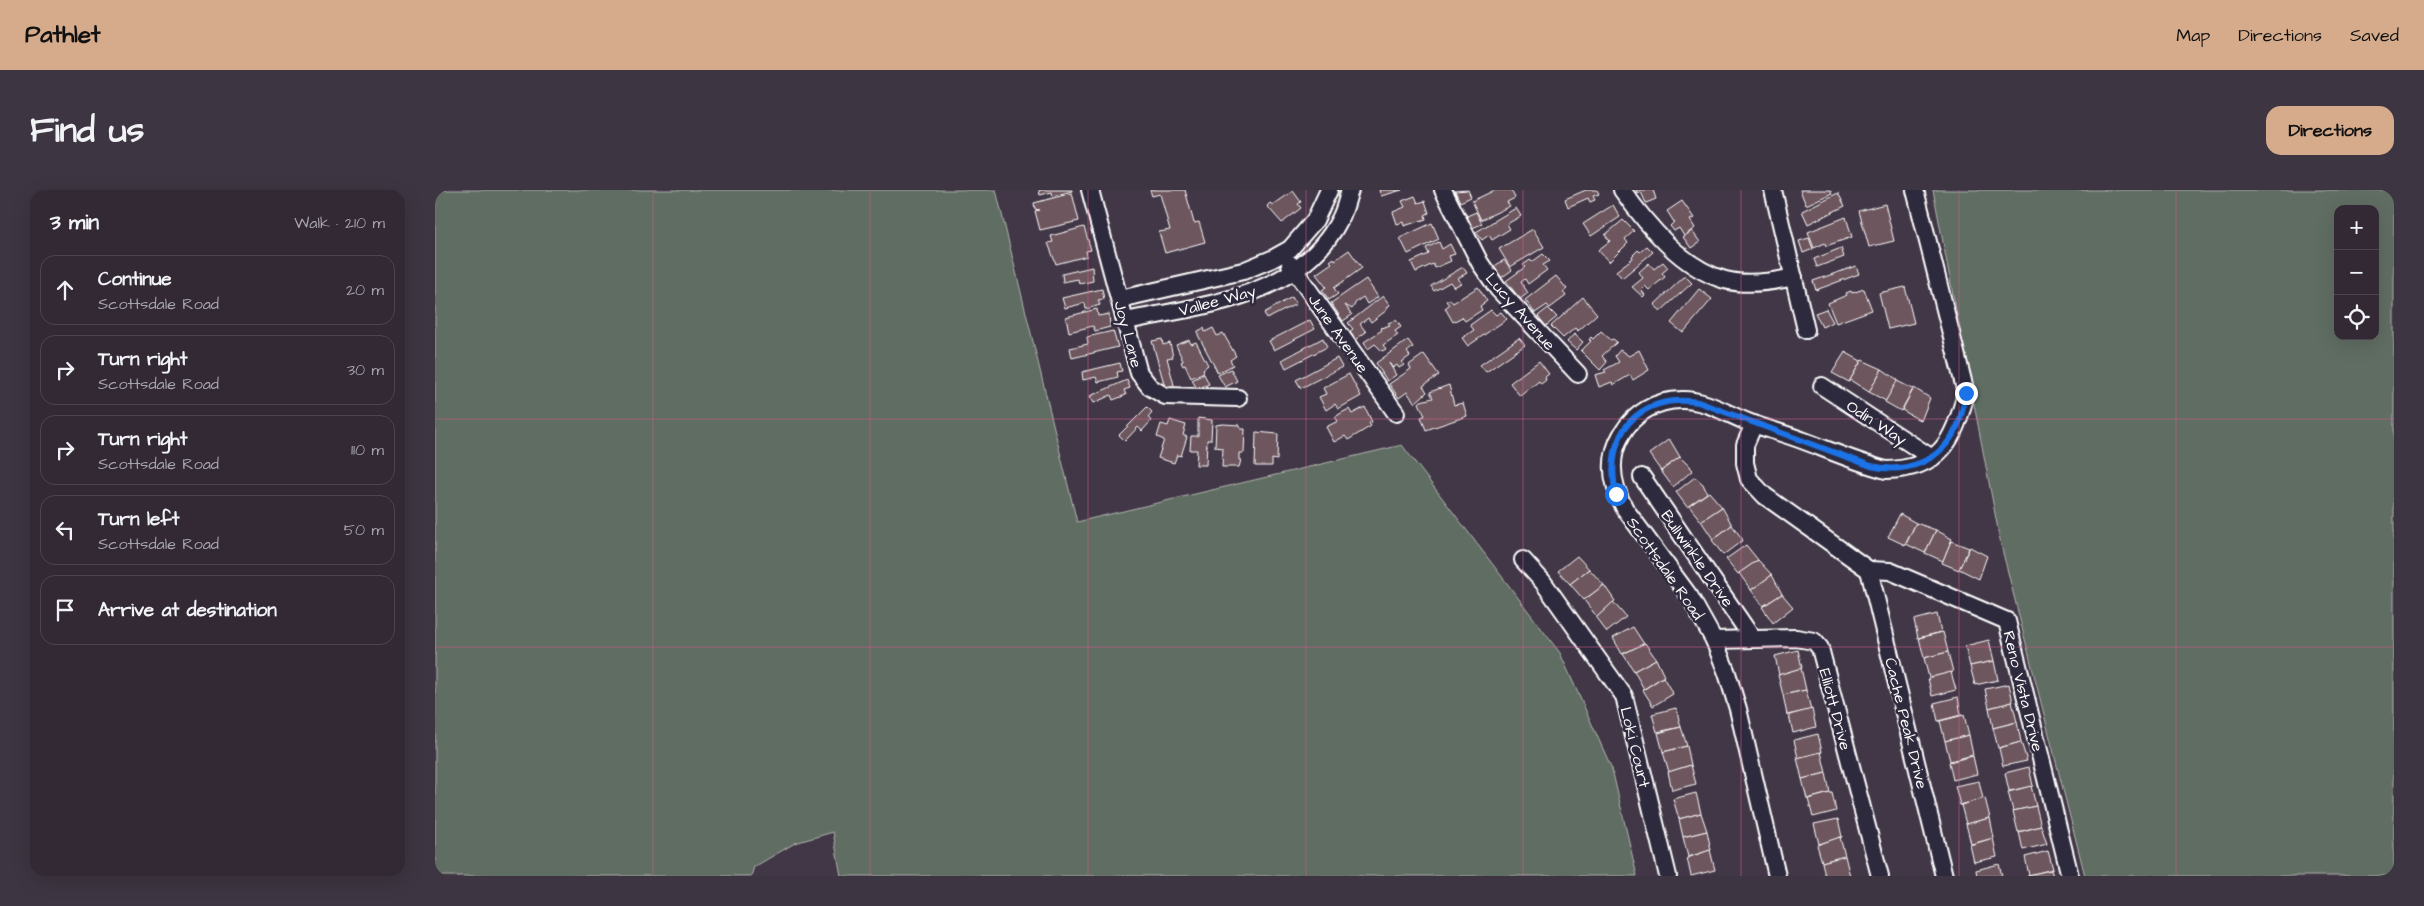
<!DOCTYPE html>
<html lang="en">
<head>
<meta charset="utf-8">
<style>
  :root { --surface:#322935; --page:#3d3541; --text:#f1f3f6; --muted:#a8a6ad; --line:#4d4550; --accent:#d6ab8b }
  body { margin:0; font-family:"Architects Daughter",sans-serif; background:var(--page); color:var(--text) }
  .controls { position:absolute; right:15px; top:15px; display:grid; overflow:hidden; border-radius:10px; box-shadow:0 5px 20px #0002 }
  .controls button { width:45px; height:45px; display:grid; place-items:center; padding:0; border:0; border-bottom:1px solid var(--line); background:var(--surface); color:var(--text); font:25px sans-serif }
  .stop { position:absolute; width:15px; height:15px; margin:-11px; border:4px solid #1a73e8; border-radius:50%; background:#fff }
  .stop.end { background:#1a73e8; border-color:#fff; box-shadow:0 1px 5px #0008 }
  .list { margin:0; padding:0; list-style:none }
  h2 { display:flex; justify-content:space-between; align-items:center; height:65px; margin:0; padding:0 20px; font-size:21px }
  h2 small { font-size:16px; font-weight:400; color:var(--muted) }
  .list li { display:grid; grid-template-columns:32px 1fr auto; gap:15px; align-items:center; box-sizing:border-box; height:70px; margin:0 10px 10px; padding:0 10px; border:1px solid var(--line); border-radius:15px }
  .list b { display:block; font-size:19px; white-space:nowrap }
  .list p { margin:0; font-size:16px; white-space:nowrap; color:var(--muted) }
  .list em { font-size:16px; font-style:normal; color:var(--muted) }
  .icon { flex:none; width:28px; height:28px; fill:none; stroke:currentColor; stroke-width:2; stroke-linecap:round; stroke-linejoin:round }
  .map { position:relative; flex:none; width:1959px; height:686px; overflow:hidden; border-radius:15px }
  header { display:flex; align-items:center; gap:30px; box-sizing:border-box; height:70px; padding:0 25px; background:var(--accent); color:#111 }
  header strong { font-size:24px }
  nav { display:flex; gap:28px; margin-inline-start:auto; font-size:18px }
  .intro { display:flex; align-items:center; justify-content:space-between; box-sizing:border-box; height:120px; padding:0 30px }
  h1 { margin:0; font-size:35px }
  .button { padding:12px 22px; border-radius:15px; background:var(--accent); color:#111; font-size:18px; font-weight:700 }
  main { display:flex; gap:30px; padding:0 30px }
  aside { flex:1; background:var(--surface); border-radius:15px; box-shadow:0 5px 20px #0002 }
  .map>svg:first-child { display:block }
  .green { fill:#606d62; stroke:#b0b6b0; fill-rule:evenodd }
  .building { fill:#6d565d; stroke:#fff }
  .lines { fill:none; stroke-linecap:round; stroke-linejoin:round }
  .minor-casing { stroke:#fff; stroke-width:20 }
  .minor { stroke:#2f2a3d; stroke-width:16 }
  .route { stroke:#1a73e8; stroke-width:6 }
  .grid { fill:none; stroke:#d45d8c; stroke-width:1; stroke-opacity:0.55 }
  .labels { text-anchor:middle; stroke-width:5; stroke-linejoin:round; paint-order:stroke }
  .street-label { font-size:16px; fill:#fff; stroke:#2f2a3d }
</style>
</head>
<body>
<header>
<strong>Pathlet</strong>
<nav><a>Map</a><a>Directions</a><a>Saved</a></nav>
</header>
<div class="intro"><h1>Find us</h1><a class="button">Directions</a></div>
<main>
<aside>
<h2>3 min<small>Walk · 210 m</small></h2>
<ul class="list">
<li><svg class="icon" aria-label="ahead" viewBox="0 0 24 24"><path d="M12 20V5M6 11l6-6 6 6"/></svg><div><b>Continue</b><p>Scottsdale Road</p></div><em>20 m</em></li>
<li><svg class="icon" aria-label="right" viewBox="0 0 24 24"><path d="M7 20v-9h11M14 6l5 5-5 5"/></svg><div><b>Turn right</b><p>Scottsdale Road</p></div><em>30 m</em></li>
<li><svg class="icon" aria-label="right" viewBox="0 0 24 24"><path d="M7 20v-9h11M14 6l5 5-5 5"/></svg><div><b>Turn right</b><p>Scottsdale Road</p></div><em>110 m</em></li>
<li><svg class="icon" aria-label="left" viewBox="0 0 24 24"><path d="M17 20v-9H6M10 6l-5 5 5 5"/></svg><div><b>Turn left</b><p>Scottsdale Road</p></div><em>50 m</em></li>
<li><svg class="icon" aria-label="arrive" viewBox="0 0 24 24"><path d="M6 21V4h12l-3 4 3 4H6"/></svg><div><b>Arrive at destination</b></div></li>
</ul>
</aside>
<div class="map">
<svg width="1959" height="686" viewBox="0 0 1959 686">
  <rect width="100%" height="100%" fill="#423747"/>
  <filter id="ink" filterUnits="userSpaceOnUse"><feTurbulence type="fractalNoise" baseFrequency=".02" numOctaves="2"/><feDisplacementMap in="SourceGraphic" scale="10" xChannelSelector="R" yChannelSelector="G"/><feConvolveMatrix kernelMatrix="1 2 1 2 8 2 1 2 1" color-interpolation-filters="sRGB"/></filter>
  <g filter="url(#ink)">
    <g class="green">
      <path d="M0,0H561L642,332L967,255L1125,463L1177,579L1202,686H406L398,642L360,653L319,677L316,686H0Z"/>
      <path d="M1498,0H1959V686H1650L1566,355ZM1903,19H1940V146H1903Z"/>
    </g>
    <g class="building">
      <path d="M604,0H637V1L618,6L617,2L605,5Z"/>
      <path d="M715,0H750L759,33L764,32L770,52L730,63L724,42L735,40L725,4L717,6Z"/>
      <path d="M944,0H967L946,6Z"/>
      <path d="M1033,0L1036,7L1025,12L1020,1Z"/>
      <path d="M1060,0H1076L1080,8L1072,12L1075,16L1046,30L1037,11Z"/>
      <path d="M1151,0H1162L1164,4L1158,6L1160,10L1155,12L1153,8L1133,17L1130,9Z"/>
      <path d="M1201,0H1218L1221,9L1211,13L1206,2L1202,3Z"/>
      <path d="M1365,0H1395L1397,3L1371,15Z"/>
      <path d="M858,1L866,12L863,14L866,18L847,33L832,16L835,13L838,15Z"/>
      <path d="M637,3L644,31L605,40L600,21L605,20L600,19L599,13Z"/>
      <path d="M1403,3L1410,16L1373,34L1367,21Z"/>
      <path d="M980,6L983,13L990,11L994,23L990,25L991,29L969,36L968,32L962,34L958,22L970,17L967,11Z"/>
      <path d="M1247,11L1259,28L1255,30L1260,38L1249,46L1244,38L1239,41L1235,36L1239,32L1232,21Z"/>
      <path d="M1450,14L1459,51L1434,57L1424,21Z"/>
      <path d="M1178,15L1185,27L1156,46L1148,34Z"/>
      <path d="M1081,18L1086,26L1072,34L1075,39L1057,50L1054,45L1047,50L1041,42Z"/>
      <path d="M1041,22L1047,34L1037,38L1032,26Z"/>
      <path d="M1411,27L1417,47L1391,56L1390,53L1379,58L1373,42Z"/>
      <path d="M1188,30L1199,41L1190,49L1193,53L1174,72L1163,60L1175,51L1170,45Z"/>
      <path d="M997,33L1004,49L973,64L965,48Z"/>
      <path d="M649,37L656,60L651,61L652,66L621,74L613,53L618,52L616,46Z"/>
      <path d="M1098,39L1109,57L1075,77L1064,59Z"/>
      <path d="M1257,41L1265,52L1256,58L1248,47Z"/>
      <path d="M1374,48L1378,59L1368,63L1364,51Z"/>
      <path d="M1004,52L1007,59L1015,54L1020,64L1014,66L1016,71L1000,78L998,74L981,82L976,72L994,64L991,58Z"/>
      <path d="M1212,56L1218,62L1187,88L1181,81L1198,68L1197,66L1203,60L1205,62Z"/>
      <path d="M1406,58L1409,67L1382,77L1379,69Z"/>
      <path d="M914,60L927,78L899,98L903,104L894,110L887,100L891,97L881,84L897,73L895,71L899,68L900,70Z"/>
      <path d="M1108,64L1115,71L1108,75L1112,80L1093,94L1090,89L1086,92L1093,103L1085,109L1071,91L1090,77L1088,75L1095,70L1097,72Z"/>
      <path d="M1069,70L1077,80L1066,88L1058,77Z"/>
      <path d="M1228,72L1233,78L1227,83L1230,87L1214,100L1210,96L1206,100L1210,105L1208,107L1197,97L1208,88L1204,82L1214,73L1219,79Z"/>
      <path d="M1421,76L1424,84L1381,100L1378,91Z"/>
      <path d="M657,77L658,91L644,94L643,89L628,92L627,84Z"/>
      <path d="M1028,77L1032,83L1023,88L1026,93L1019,97L1015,92L999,101L996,96Z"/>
      <path d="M1121,86L1132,99L1128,102L1131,106L1115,118L1112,115L1100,123L1090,110Z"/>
      <path d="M1250,86L1257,93L1226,121L1219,115Z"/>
      <path d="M931,89L943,107L932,114L928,107L921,112L917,119L910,115L917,125L908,131L896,113Z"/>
      <path d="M1043,97L1052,111L1045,116L1047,120L1030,131L1027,127L1018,132L1010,118L1014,115L1011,111L1015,109L1018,113Z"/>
      <path d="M1470,97L1479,133L1453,139L1444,103Z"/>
      <path d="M667,99L669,109L663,110L665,115L651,119L650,113L630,118L627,108Z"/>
      <path d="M1264,99L1277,109L1248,143L1236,133Z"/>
      <path d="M1429,99L1437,120L1401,133L1393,113L1412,105L1411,103L1416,101L1417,103Z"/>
      <path d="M948,106L955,115L951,118L952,120L936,132L933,128L925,134L931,142L920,150L914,142L918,139L913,133Z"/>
      <path d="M857,107L861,114L832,129L829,123Z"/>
      <path d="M1148,107L1162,124L1143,141L1140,138L1128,148L1116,136Z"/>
      <path d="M1113,118L1122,127L1111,136L1103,126Z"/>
      <path d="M662,119L663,126L674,124L675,137L660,141L658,136L634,142L631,127Z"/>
      <path d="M1391,119L1398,132L1387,137L1380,123Z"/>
      <path d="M1056,120L1061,125L1066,122L1072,129L1033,156L1027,148L1039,140L1035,135Z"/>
      <path d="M875,130L880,139L839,160L834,151Z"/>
      <path d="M961,130L966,137L960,141L963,145L948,155L951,159L947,161L940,154L933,159L929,152L947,140L946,138L955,135L953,133Z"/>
      <path d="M769,138L770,142L778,138L782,146L788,143L801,166L795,170L798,175L783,183L763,145V141Z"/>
      <path d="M678,141L683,157L637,168L635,158L653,154L652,147Z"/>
      <path d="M1166,141L1176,150L1178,149L1182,152L1167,166L1172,172L1165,180L1146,161L1156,151L1154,150L1156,147L1158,149Z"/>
      <path d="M1139,144L1148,152L1141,160L1132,152Z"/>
      <path d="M888,148L892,157L851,178L847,170Z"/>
      <path d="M1084,148L1090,155L1051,182L1045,175Z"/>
      <path d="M727,149L728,155L735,153L738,167L732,168L739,195L730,197L717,151Z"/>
      <path d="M754,150L756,154L761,152L773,175L768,179L769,182L756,188L750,175L748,176L746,172L748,171L741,155Z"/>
      <path d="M973,150L978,157L972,162L975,166L967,172L969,175L964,178L962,175L958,178L954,173L961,185L952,191L941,173Z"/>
      <path d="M1185,160L1194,166L1204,160L1214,180L1198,190L1195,185L1178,195L1177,192L1164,197L1160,185L1171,182L1169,180L1184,172L1180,166Z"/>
      <path d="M1410,162L1426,171L1414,192L1397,183Z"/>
      <path d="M989,164L1004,185L988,196L992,202L980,213L972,202L964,208L954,194L976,179L974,175Z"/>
      <path d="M902,168L907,177L866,198L861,190Z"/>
      <path d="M1427,170L1447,179L1434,202L1415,190Z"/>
      <path d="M1104,171L1114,184L1110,187L1111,190L1106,194L1104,191L1085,206L1075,193Z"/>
      <path d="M685,173L687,181L682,182L683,187L663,192L661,187L648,190L647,182Z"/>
      <path d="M796,179L802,191L790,197L783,185Z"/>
      <path d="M1447,179L1463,190L1451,211L1434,202Z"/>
      <path d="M769,184L774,194L762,199L757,190Z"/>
      <path d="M914,184L926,206L903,219L900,214L891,220L884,207L891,204L888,198Z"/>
      <path d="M692,190L695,198L689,200L691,205L678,210L676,205L659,213L655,206Z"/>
      <path d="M1462,191L1478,199L1466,221L1450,212Z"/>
      <path d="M1014,195L1019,215L1028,213L1032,226L991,240L986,227L990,226L984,213L986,211L998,208L995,202Z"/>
      <path d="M1479,198L1495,208L1486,231L1467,220Z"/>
      <path d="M712,217L717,222L713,227L716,231L707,241L703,237L690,251L684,245Z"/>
      <path d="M930,217L937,232L934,233L936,236L913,250L910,246L899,252L891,237L903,231L900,227L908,222L914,219L917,224Z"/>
      <path d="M763,228L777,230L776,250H772L771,275H761L762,260H755L756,246H763Z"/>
      <path d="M735,230L751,235L748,245L752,247L746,266L742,265L739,273L723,268L729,250L722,247L726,234L733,236Z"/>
      <path d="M788,234L804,235L806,239H810L809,263H804V270H806L804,277H787L788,258L780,257L781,235Z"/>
      <path d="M821,242L843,244L842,270L837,269V276H820Z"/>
      <path d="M1233,250H1235L1245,267L1226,281L1214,264Z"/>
      <path d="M1245,267L1258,280L1238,297L1226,281Z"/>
      <path d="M1260,287L1268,294L1272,303L1252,317L1241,302Z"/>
      <path d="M1274,302L1287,317L1266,331L1254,316Z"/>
      <path d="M1287,317L1297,335L1278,349L1266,331Z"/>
      <path d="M1465,324L1481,333L1470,355L1453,347Z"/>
      <path d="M1481,333L1501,340L1490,363L1471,354Z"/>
      <path d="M1297,335L1308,350L1288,365L1277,350Z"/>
      <path d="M1501,340L1517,349L1508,371L1490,363Z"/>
      <path d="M1516,351L1534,358L1524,380L1507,373Z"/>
      <path d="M1311,355L1323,370L1303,384L1291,369Z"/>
      <path d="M1535,357L1552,366L1544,389L1524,379Z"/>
      <path d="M1142,366L1154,379L1135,394L1123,381Z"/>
      <path d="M1323,370L1337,385L1316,400L1304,383Z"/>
      <path d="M1154,379L1169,395L1149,410L1135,394Z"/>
      <path d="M1337,385L1347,404L1328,416L1316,400Z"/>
      <path d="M1169,395L1180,411L1162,427L1149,410Z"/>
      <path d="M1347,404L1358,417L1338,433L1327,417Z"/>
      <path d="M1178,412L1191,427L1172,442L1161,428Z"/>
      <path d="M1502,424L1506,442L1483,448L1479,430Z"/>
      <path d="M1198,437L1209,454L1187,464L1178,448Z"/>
      <path d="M1508,442L1513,462L1489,468L1484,448Z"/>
      <path d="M1554,450L1559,471L1535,476L1530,456Z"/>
      <path d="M1210,453L1221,469L1199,481L1188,464Z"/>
      <path d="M1363,460L1367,478L1344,485L1340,466Z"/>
      <path d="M1513,462L1518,482L1494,488L1489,468Z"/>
      <path d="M1221,469L1229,486L1209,499L1199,481Z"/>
      <path d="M1559,471L1563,490L1540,495L1535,476Z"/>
      <path d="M1366,478L1371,500L1348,505L1343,485Z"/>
      <path d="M1516,482L1521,500L1497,506L1493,488Z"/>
      <path d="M1228,487L1238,504L1218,516L1208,500Z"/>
      <path d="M1574,494L1578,512L1554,518L1550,499Z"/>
      <path d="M1371,500L1376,520L1352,525L1348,505Z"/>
      <path d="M1523,507L1526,525L1503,531L1499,513Z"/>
      <path d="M1577,512L1582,532L1558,538L1554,518Z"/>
      <path d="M1241,518L1246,537L1222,542L1217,524Z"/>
      <path d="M1377,519L1381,537L1358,543L1354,525Z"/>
      <path d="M1529,525L1534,545L1510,551L1505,531Z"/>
      <path d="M1582,532L1586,552L1563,558L1558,538Z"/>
      <path d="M1246,537L1252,556L1228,562L1223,543Z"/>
      <path d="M1383,544L1387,562L1363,568L1359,550Z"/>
      <path d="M1534,545L1538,565L1515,571L1510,551Z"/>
      <path d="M1586,552L1592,571L1568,576L1564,558Z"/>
      <path d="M1252,556L1256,575L1234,582L1228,562Z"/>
      <path d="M1386,562L1391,583L1367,589L1362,568Z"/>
      <path d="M1538,566L1542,584L1518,590L1514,572Z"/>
      <path d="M1256,575L1261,594L1237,600L1233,582Z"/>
      <path d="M1594,577L1598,596L1574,601L1570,583Z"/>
      <path d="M1391,583L1395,603L1372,609L1367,589Z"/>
      <path d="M1544,591L1548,609L1525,615L1520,596Z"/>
      <path d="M1596,596L1601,616L1578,621L1573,602Z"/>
      <path d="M1261,603L1266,623L1244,629L1238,609Z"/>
      <path d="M1395,603H1397L1401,621L1378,627L1373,609Z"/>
      <path d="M1550,608L1555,628L1531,634L1526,615Z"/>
      <path d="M1601,616L1606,636L1583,642L1578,621Z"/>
      <path d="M1266,623L1272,641L1248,647L1244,629Z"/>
      <path d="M1555,628L1559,648L1536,654L1531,634Z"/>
      <path d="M1403,629L1407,647L1384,654L1379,634Z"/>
      <path d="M1606,636L1612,654L1588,660L1584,642Z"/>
      <path d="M1272,641L1276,660L1253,667L1248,647Z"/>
      <path d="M1405,647L1410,666L1387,672L1382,655Z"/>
      <path d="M1558,648L1562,667L1539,672L1535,655Z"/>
      <path d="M1275,660L1280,680L1256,686L1252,668Z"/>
      <path d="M1613,661L1618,679L1594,685L1590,667Z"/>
      <path d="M1410,666L1415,686H1390L1387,672Z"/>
      <path d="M1564,674L1567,686H1542L1541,680Z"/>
      <path d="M1616,680L1618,686H1593V685Z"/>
    </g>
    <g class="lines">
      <defs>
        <g id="minor">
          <path d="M655,0L704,183L715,197L730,206L803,208"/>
          <path d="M1008,0L1045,73L1063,99L1143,184"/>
          <path d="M1187,0C1212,35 1247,78 1290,90C1312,96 1337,92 1359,87"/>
          <path d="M1338,0L1371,140"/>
          <path d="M855,74L961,223"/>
          <path d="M685,109L808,81L837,69L855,59L880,30L894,0"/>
          <path d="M691,131C768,115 865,108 905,29C910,20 912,9 915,0"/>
          <path d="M1387,196L1497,268"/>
          <path d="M1319,234L1310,255V273L1314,289L1330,306L1434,380"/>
          <path d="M1207,287L1318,449"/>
          <path d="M1088,370L1108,392L1189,506L1233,686"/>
          <path d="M1434,380L1455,381L1572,431L1635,686"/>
          <path d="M1434,380L1509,686"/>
          <path d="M1279,450L1361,448L1379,451L1385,458L1445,686"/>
          <path d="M1342,686L1303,519L1292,483L1279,450L1255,407L1190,319C1177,295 1172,269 1187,244C1199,223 1222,210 1246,210C1271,209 1295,226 1318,234C1336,240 1354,245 1372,252C1398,262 1424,273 1451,280C1505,279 1519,251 1531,203L1480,0"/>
        </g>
      </defs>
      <use href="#minor" class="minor-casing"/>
      <use href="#minor" class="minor"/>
    </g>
  </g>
  <g class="lines" filter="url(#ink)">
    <path class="route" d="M1181,304C1168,245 1202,203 1263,212L1436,276C1471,284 1506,272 1522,237C1527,227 1528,214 1531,203"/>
  </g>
  <path class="grid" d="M218,0V686M435,0V686M653,0V686M871,0V686M1088,0V686M1306,0V686M1524,0V686M1741,0V686M0,229H1959M0,457H1959"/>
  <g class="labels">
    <g class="street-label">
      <text transform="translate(782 110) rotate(-15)" y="6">Vallee Way</text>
      <text transform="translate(1086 121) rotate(49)" y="6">Lucy Avenue</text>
      <text transform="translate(904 143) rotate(55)" y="6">June Avenue</text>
      <text transform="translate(694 144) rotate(75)" y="6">Joy Lane</text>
      <text transform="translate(1442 232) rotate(33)" y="6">Odin Way</text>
      <text transform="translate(1263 368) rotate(55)" y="6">Bullwinkle Drive</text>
      <text transform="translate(1231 378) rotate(55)" y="6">Scottsdale Road</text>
      <text transform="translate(1589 501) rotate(76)" y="6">Reno Vista Drive</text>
      <text transform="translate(1401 519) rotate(75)" y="6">Elliott Drive</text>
      <text transform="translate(1472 533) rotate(76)" y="6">Cache Peak Drive</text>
      <text transform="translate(1201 557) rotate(76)" y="6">Loki Court</text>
    </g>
  </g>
</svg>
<div class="controls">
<button>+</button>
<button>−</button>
<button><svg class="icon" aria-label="locate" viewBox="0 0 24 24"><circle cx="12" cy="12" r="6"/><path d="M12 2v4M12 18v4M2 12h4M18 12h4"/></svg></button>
</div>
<div class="stop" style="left:1181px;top:304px"></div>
<div class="stop end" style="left:1531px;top:203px"></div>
</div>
</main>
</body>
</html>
